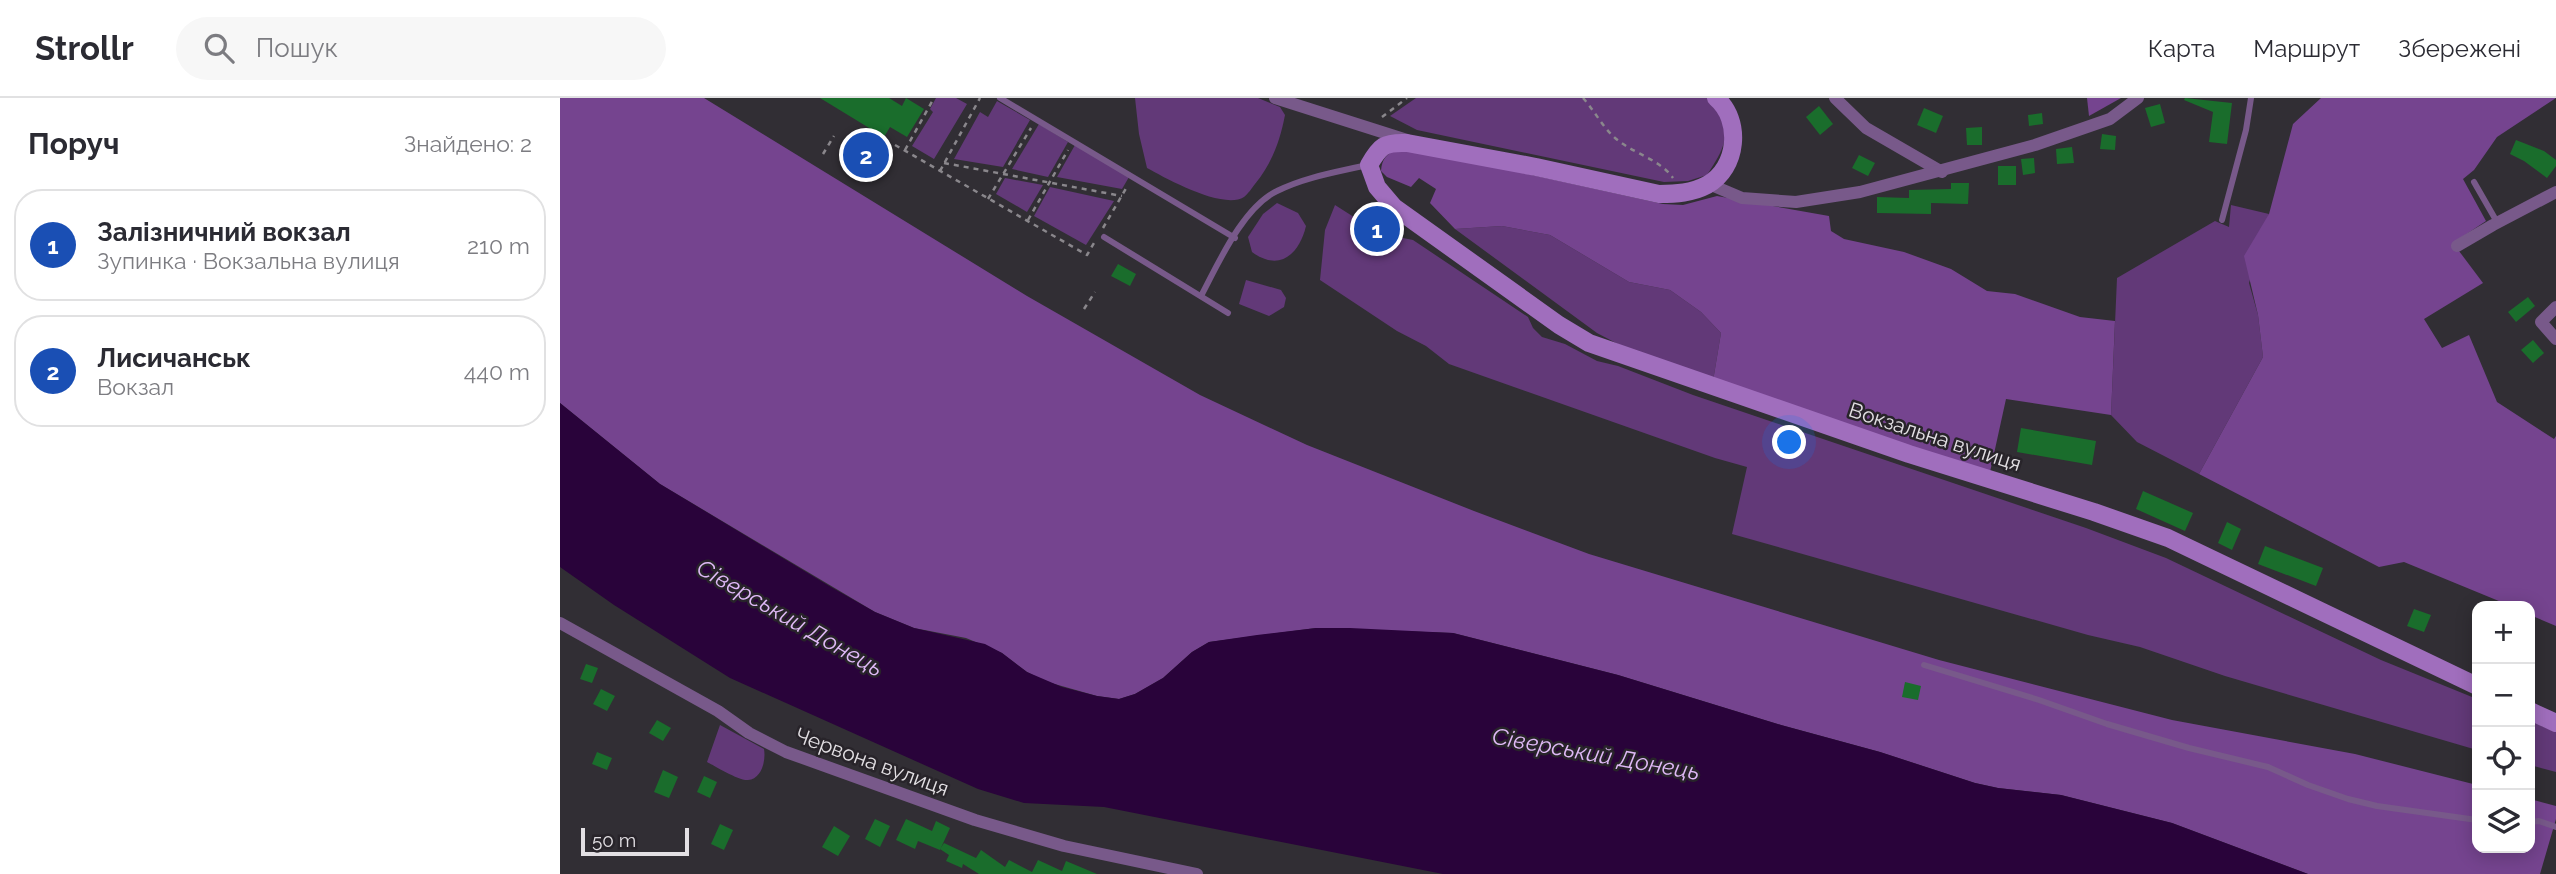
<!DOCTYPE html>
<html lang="uk">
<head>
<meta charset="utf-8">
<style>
  :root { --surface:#fff; --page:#f7f7f7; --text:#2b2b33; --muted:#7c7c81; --line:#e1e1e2; --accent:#b45309 }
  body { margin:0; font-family:Raleway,sans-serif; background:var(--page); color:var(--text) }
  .controls { position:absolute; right:21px; bottom:21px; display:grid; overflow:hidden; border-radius:14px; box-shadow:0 4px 18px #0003 }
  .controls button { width:63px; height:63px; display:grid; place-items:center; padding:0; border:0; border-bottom:2px solid var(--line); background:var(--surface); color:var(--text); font:35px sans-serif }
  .scale { position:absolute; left:21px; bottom:18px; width:108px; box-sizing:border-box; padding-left:7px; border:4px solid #e3e0e4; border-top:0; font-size:19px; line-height:24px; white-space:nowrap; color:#e3e0e4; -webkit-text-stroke:5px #28242a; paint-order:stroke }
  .you { position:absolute; left:1230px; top:345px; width:24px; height:24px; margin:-18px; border:5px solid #fff; border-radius:50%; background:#1a73e8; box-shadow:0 0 0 10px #1a73e833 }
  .badge { display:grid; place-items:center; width:46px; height:46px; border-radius:50%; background:var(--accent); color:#fff; font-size:23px; font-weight:700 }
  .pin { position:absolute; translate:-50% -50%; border:4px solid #fff; box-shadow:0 2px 7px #0006 }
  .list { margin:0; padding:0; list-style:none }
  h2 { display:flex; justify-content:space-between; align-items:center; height:91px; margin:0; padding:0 28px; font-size:30px }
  h2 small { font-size:23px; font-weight:400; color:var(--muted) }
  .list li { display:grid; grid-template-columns:46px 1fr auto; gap:21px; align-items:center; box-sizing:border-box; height:112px; margin:0 14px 14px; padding:0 14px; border:2px solid var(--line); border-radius:28px }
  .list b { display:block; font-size:26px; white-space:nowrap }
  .list p { margin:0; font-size:23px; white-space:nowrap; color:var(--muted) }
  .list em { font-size:23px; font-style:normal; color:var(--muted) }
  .icon { flex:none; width:38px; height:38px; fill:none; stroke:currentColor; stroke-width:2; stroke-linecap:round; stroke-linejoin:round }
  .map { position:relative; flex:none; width:1996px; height:776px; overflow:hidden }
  header { display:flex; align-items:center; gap:42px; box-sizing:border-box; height:98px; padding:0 35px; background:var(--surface); border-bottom:2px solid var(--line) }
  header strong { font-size:33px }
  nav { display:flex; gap:38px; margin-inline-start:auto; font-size:24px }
  .search { width:490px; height:63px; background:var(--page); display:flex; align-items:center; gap:18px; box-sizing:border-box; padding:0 24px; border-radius:38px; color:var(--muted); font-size:26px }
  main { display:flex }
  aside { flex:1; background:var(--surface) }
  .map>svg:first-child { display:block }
  .green { fill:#623978 }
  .forest { fill:#75448f }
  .water { fill:#29033a }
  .building { fill:#1a6d2c }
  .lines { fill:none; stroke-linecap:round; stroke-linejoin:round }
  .path { stroke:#8a878c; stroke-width:2.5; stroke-dasharray:5 5; stroke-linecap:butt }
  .service { stroke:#78598a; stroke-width:6 }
  .minor { stroke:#78598a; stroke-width:12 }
  .secondary { stroke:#a06ebd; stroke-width:18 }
  .labels { text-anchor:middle; stroke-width:5; stroke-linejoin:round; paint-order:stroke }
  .street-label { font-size:21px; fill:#e3e0e4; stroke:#28242a }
  .water-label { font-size:23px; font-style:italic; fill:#dfb9f6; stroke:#28242a }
</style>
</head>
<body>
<header>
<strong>Strollr</strong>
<div class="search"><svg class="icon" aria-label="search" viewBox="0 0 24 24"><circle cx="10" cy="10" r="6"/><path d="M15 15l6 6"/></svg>Пошук</div>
<nav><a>Карта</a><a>Маршрут</a><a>Збережені</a></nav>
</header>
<main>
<aside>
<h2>Поруч<small>Знайдено: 2</small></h2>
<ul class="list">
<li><span class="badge" style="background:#1a4fb4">1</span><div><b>Залізничний вокзал</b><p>Зупинка · Вокзальна вулиця</p></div><em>210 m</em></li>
<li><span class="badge" style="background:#1a4fb4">2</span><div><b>Лисичанськ</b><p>Вокзал</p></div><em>440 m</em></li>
</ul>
</aside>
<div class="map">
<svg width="1996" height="776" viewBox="0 0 1996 776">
  <rect width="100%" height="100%" fill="#312e34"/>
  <g class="green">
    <path d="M376,0H396L407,6L374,61L352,48L373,14L370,11Z"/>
    <path d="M575,0H698L720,9L725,17C720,43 712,65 695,86C692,90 688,96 684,99C663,112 607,81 587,70L579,36Z"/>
    <path d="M856,0H1147C1174,31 1168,45 1147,77L1128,83L1104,84L857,32L830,18Z"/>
    <path d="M437,3L470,22L443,69L394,61L420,14L428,19Z"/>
    <path d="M479,26L508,44L488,79L452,71Z"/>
    <path d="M515,47L569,79L562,91L497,79Z"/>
    <path d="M445,80L483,87L467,114L436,96Z"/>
    <path d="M490,89L554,103L526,147L474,118Z"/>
    <path d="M717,105L738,115L746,128C739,157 719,174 692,154L688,139L703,116Z"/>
    <path d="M775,107L808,128L811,135L830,133L838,139L853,142L968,219L973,230L982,239L1005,246L1037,263L1058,268L1133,297L1526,430L1606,460L1821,562L1917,601V652L1665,578L1580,549L1528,537L1172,436L1187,369L1155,360L889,266L866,248L837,233L760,182L765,132Z"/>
    <path d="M1671,107L1709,116L1689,185L1698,217L1703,259L1639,376L1577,344L1551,317L1557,180L1655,123L1669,129Z"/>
    <path d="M942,128L990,137L1069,184L1110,192L1141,214L1161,235L1153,283L1073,254L1037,235L895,131Z"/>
    <path d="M686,182L721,192L726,200L724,209L709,218L679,206Z"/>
    <path d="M1970,623L1996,634V674L1970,667Z"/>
    <path d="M160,627L204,651C206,662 202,681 188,682C179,683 155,668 147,664Z"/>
  </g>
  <g class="forest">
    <path d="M0,0H144L467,198L640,297L747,347L914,413L1029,456L1379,562L1612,622L1795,656L1917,687V750H1970V701L1996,708V721L1980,776H1748L1612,725L1501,697L1438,690L1415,685L1320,654L1221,627L1058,577L893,535L756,530L649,544L632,554L603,580L575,596L559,601L537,598L484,583L467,574L442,555L406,540L354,530L315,514L100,386L0,305Z"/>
    <path d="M1527,0H1561L1529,18Z"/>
    <path d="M1761,0H1996L1937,39L1914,72L1903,81L1926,123L1893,145L1923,185L1864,221L1882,250L1909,237L1937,304L1994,341L1996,338V528L1970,517V508H1951L1844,464L1819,469L1639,376L1703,259L1698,217L1684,158L1709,116L1733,26Z"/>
    <path d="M836,51L917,65L1103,106L1123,107L1157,98L1269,118L1271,133L1284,141L1344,154L1391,171L1427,193L1455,196L1520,219L1555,223L1551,317L1446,301L1430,374L1153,283L1161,235L1141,214L1110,192L1069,184L990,137L942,128L895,131L870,105L876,91L859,80L851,89L827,79L821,73C822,61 826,57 836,51Z"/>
  </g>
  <path class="water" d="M0,305L100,386L271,489L315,514L354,530L425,546L442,555L467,574L502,589L537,598L559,601L575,596L603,580L632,554L649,544L697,537L756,530H790L893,535L1058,577L1221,627L1320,654L1415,685L1438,690L1501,697L1612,725L1748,776H883L544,709L464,705L418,691L170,580L54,507L0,469Z"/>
  <g class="building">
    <path d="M260,0H329L342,8L346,0L364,11L347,39L330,29L324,39Z"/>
    <path d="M1625,0L1672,5L1667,46L1649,44L1653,14L1624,2Z"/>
    <path d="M1600,6L1605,25L1591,29L1585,10Z"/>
    <path d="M1259,8L1273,26L1260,37L1246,19Z"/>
    <path d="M1364,10L1383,18L1376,35L1357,27Z"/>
    <path d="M1482,15L1483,26L1469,28L1468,17Z"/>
    <path d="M1422,29V47H1407L1406,30Z"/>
    <path d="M1542,36L1556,38L1555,52L1540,51Z"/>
    <path d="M1956,42L1984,53L1996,62V68L1987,80L1964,63L1950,56Z"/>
    <path d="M1512,49L1514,65L1497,66L1496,51Z"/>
    <path d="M1299,57L1315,65L1308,78L1292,70Z"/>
    <path d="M1474,60L1475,75L1463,77L1461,61Z"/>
    <rect x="1438" y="68" width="18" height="19"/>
    <path d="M1391,85H1409L1408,106L1371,105V116L1317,115V99L1349,100V92L1391,91Z"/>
    <path d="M558,166L576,176L570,188L551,178Z"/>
    <path d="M1968,199L1975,208L1956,224L1948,214Z"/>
    <path d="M1973,242L1984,255L1973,265L1961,252Z"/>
    <path d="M1461,330L1536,343L1532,367L1457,354Z"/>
    <path d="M1583,393L1633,415L1625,433L1576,411Z"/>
    <path d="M1667,424L1681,431L1672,452L1658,445Z"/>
    <path d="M1705,448L1763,470L1756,488L1698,466Z"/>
    <path d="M1854,511L1871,517L1864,534L1847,528Z"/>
    <path d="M26,566L38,570L32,585L20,581Z"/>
    <path d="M1345,584L1361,588L1358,602L1342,599Z"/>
    <path d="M41,591L55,598L47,613L33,606Z"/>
    <path d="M97,622L111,630L103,643L89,635Z"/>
    <path d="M37,654L52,660L47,672L32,666Z"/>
    <path d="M103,672L118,679L109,700L94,694Z"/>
    <path d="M144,678L157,684L150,700L137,694Z"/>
    <path d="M315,721L330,728L320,749L305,741Z"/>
    <path d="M346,721L372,733L376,723L390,730L380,752L358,743L355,751L336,742Z"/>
    <path d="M160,726L173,732L164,752L151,746Z"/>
    <path d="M274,728L290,738L278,758L262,749Z"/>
    <path d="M384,745L416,760L421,752L445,769L449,762L472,774L478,762L502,773L506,763L537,776H419L403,766L402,770L386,763L389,757L380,751Z"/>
  </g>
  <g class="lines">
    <g class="path">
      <path d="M1023,0C1034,12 1042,28 1054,39C1071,55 1100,61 1113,80"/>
      <path d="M822,19L847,0"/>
      <path d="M335,47L527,157L534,145"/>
      <path d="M345,52L374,0"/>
      <path d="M263,56L274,38"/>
      <path d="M384,65L562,98"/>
      <path d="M380,73L420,0"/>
      <path d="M303,81L314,63"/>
      <path d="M428,101L471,30"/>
      <path d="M468,122L508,52"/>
      <path d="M543,130L568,87"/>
      <path d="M524,211L535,194"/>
    </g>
    <g class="service">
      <path d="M440,0L675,140"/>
      <path d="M1914,84L1937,124"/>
      <path d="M1662,122L1686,32L1691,0"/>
      <path d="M544,139L668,215"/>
      <path d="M641,198C658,166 683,109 717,93C745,79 777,74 807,67"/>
      <path d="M1364,567L1479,602L1547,626L1629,650L1708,669L1748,687L1788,701L1817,708L1917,722"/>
      <path d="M1970,724L1979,723L1996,729"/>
    </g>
    <g class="minor">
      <path d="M715,0L847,42"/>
      <path d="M1275,0L1306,30L1382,74"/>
      <path d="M1149,86L1182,100L1236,104L1300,94L1475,47L1550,21L1578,0"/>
      <path d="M1897,148L1933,127L1996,94"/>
      <path d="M1996,209L1981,224L1996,241"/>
      <path d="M0,525L158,613L189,635L226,654L415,722L504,748L637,776"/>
    </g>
    <g class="secondary">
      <path d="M1156,0C1182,22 1178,70 1147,87C1132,95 1116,96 1099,96L976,69L847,45C824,44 820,48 809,67L817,89L834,109L999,227L1029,245L1349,356L1534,414L1608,440L1917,588"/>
      <path d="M1970,613L1996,625"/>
    </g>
  </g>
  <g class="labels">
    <g class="street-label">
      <text transform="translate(1375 339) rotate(18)" y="7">Вокзальна вулиця</text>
      <text transform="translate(312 664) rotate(20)" y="7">Червона вулиця</text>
    </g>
    <g class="water-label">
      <text transform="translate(230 520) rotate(30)" y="8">Сіверський Донець</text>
      <text transform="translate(1036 656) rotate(10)" y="8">Сіверський Донець</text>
    </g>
  </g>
</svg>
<div class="controls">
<button>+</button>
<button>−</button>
<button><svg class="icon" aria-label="locate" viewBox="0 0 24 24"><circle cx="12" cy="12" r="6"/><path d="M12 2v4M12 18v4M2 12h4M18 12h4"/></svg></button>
<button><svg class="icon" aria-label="layers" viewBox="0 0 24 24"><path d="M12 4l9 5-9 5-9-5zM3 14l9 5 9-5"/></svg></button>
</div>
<div class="scale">50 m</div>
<div class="you"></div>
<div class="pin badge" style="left:817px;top:131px;background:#1a4fb4">1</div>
<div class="pin badge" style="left:306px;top:57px;background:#1a4fb4">2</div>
</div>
</main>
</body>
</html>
